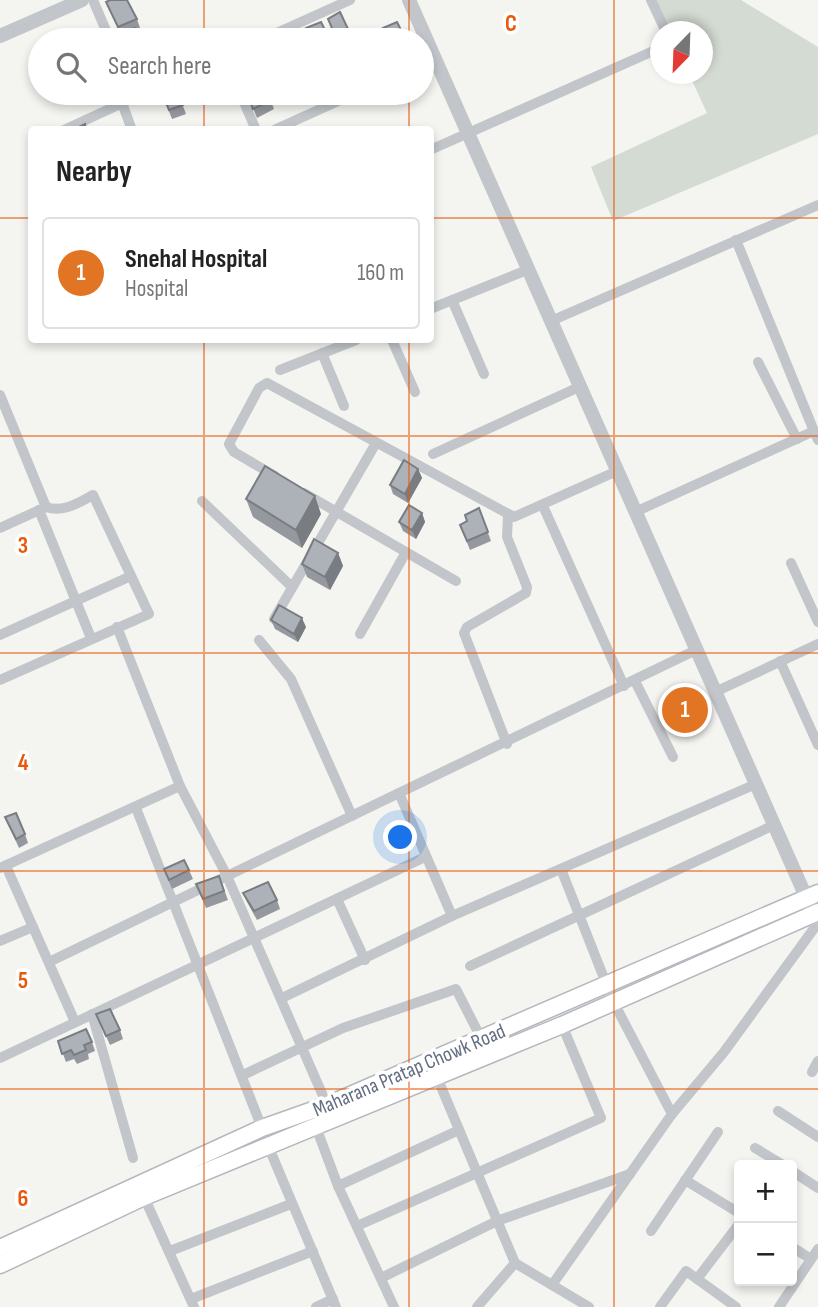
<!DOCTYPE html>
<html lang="en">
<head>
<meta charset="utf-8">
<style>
  :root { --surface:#fff; --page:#f6f6f6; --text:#222; --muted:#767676; --line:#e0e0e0; --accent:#e17524 }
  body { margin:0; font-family:"Sofia Sans Condensed",sans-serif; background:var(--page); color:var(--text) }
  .controls { position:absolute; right:21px; bottom:21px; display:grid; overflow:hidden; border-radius:7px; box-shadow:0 4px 10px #0003 }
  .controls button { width:63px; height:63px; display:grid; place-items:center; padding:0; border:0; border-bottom:2px solid var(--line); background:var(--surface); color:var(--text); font:35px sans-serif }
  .compass { position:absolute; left:650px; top:21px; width:63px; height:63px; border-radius:50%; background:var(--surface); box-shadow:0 4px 10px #0003; rotate:203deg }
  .you { position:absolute; left:401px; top:838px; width:24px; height:24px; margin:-18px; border:5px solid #fff; border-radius:50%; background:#1a73e8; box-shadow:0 0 0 10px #1a73e833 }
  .badge { display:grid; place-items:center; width:46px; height:46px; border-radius:50%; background:var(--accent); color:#fff; font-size:23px; font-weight:700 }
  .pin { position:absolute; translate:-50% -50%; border:4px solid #fff; box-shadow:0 2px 7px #0006 }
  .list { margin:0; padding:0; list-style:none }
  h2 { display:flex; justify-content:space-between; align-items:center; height:91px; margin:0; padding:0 28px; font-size:30px }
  h2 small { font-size:23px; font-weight:400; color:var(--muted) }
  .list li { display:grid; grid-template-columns:46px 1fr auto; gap:21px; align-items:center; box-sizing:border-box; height:112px; margin:0 14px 14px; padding:0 14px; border:2px solid var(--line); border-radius:7px }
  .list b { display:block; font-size:26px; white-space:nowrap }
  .list p { margin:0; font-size:23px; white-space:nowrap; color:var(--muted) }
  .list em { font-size:23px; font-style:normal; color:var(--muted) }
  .icon { flex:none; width:38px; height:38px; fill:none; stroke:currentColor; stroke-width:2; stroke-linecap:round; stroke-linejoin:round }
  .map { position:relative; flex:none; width:818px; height:1307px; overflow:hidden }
  .search { position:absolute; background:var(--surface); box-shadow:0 4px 10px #0003; left:28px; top:28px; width:406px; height:77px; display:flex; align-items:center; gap:18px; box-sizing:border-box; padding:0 24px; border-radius:38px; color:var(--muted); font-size:26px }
  .panel { position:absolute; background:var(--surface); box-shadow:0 4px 10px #0003; left:28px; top:126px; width:406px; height:217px; border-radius:7px }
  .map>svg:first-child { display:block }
  .green { fill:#d4dbd2 }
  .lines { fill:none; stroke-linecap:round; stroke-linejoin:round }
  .secondary-casing { stroke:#b4b8be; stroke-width:19 }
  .minor { stroke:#c2c5c9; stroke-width:10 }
  .tertiary { stroke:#c2c5c9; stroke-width:14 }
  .secondary { stroke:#fff; stroke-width:16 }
  .wall { fill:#95999f }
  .shaded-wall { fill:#797d82 }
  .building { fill:#adb2b9; stroke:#797d82; stroke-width:2 }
  .grid { fill:none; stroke:#e8590c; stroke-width:2; stroke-opacity:0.55 }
  .labels { text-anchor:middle; stroke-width:7; stroke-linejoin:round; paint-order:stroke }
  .street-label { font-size:21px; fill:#646e82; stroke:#fff }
  .grid-label { font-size:23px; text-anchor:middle; font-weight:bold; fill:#e8590c; stroke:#fff; stroke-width:7; stroke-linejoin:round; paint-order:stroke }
</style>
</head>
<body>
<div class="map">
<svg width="818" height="1307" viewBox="0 0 818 1307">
  <rect width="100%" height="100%" fill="#f4f5f1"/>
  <path class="green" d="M656,0H741L818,47V134L613,221L591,167L707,113L689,74H702V32L670,31Z"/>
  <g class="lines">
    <defs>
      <g id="secondary">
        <path d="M0,1248L262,1128L327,1105L818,893"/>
        <path d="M0,1265L144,1197L562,1025L818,912"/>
      </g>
    </defs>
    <use href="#secondary" class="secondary-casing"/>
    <g class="minor">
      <path d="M93,0L110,40"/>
      <path d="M651,0L666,32"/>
      <path d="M261,40L350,0"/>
      <path d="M422,63L434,57"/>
      <path d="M240,93L256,130"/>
      <path d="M122,103L132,130"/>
      <path d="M64,130L144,93"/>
      <path d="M274,130L356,93"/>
      <path d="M430,150L660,48"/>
      <path d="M736,240L814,431"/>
      <path d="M452,300L484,374"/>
      <path d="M430,309L527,270"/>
      <path d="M551,321L818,205"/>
      <path d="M392,340L415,392"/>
      <path d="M322,353L344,406"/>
      <path d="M758,362L797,439"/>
      <path d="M280,370L356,340"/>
      <path d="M0,395L46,507L0,528"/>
      <path d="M433,454L579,387"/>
      <path d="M275,476L234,452L229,444L259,388L267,383L514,517L617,471"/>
      <path d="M304,493L456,581"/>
      <path d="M202,501L292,587"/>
      <path d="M543,506L624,686"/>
      <path d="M39,510L91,638"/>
      <path d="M635,512L814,431L818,440"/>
      <path d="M791,563L818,622"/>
      <path d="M274,619L376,443"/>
      <path d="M117,627L180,786L227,876L327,1105"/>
      <path d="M360,634L406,552"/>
      <path d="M0,635L131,576"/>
      <path d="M259,640L291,679L352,816"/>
      <path d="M696,650L399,793L452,916L756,784"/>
      <path d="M780,661L818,745"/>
      <path d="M0,680L149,614L93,495C78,503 63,513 46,507"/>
      <path d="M635,681L673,757"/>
      <path d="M715,692L818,644"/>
      <path d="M507,744L464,633L467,627L526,593L527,587L507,537L508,515"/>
      <path d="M136,808L262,1128"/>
      <path d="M6,866L75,1022"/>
      <path d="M0,868L180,786"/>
      <path d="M561,869L613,1001L672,1114L724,1052L818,923"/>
      <path d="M337,899L365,960"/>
      <path d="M0,941L33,927"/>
      <path d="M49,962L399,793"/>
      <path d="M470,966L774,825"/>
      <path d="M282,998L452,916"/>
      <path d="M92,1014L133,1158"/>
      <path d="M0,1058L425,857"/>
      <path d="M434,1070L515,1263L589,1307"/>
      <path d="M812,1072L818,1061"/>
      <path d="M243,1075L343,1028L456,989L482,1040"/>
      <path d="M778,1111L818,1137"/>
      <path d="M316,1127L338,1186L394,1307"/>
      <path d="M269,1148L336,1307"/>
      <path d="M755,1148L783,1165"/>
      <path d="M792,1171L818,1188"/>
      <path d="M685,1180L739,1213"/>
      <path d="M338,1186L459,1130"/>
      <path d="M144,1197L194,1307"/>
      <path d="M357,1226L601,1118L562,1025"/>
      <path d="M651,1231L718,1132"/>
      <path d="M792,1247L811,1259"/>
      <path d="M170,1251L291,1204"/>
      <path d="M381,1278L497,1221L630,1174"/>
      <path d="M697,1279L739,1224"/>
      <path d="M552,1285L672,1114"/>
      <path d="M191,1299L313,1251"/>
      <path d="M316,1307L333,1299"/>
      <path d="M477,1307L515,1263"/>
      <path d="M660,1307L686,1271L736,1307"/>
      <path d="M779,1307L818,1249"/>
    </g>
    <g class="tertiary">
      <path d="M409,0L810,906"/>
      <path d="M0,36L82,0"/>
    </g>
    <use href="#secondary" class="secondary"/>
  </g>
  <g class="wall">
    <path d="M106,2L137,19L140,28L121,35Z"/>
    <path d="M328,19L348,29L352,38L346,40H337Z"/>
    <path d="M162,93H178L186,114L172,119Z"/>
    <path d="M210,93H228V94L215,101Z"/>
    <path d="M247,93H268L274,109L257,118Z"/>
    <path d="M283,93H305L306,95L289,104Z"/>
    <path d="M418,469L422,478L408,503L393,494L390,485Z"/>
    <path d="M246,499L321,514L302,548L253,517Z"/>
    <path d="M479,508L491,541L470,550L460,525L467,521Z"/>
    <path d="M422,513L425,522L416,539L403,531L399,522Z"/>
    <path d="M338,553L343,566L330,590L307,577L302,564Z"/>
    <path d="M271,620L306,627L298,642L275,629Z"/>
    <path d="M663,699L693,700L696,709L673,721Z"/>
    <path d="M5,817L25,834L28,843L19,848Z"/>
    <path d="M164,869L189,870L193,879L172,889Z"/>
    <path d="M219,876L228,900L206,908L196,884Z"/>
    <path d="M243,893L277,900L280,909L257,920L247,902Z"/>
    <path d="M96,1014L120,1030L123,1039L110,1045Z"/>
    <path d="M58,1041L92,1042L95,1051L88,1054L89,1059L77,1064L74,1059L66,1062Z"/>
  </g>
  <g class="shaded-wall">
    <path d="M418,469L422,478L408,503L405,494Z"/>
    <path d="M315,496L321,514L302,548L296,530Z"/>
    <path d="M422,513L425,522L416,539L412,530Z"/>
    <path d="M338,553L343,566L330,590L325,577Z"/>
    <path d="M302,618L306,627L298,642L294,634Z"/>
  </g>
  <g class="building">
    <path d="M110,0H127L137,19L118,27L106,2Z"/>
    <path d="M340,12L348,29L335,35L328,19Z"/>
    <path d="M321,22L329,38L325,40H313L306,28Z"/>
    <path d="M397,22L405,38L400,40H379L378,39L386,34L383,28Z"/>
    <path d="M135,28L141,40H118L116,37Z"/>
    <path d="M162,93H178L183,105L169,110Z"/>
    <path d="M247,93H268L271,100L253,109Z"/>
    <path d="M85,124L86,130H73Z"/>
    <path d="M404,460L418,469L405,494L390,485Z"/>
    <path d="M265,466L315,496L296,530L246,499Z"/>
    <path d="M409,505L422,513L412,530L399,522Z"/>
    <path d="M479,508L488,532L467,541L460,525L467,521L465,515Z"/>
    <path d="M314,539L338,553L325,577L302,564Z"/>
    <path d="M279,605L302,618L294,634L271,620Z"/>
    <path d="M687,687L693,700L670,712L663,699Z"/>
    <path d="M16,813L25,834L16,839L5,817Z"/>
    <path d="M184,860L189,870L169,880L164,869Z"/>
    <path d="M219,876L224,891L203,899L196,884Z"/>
    <path d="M268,882L277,900L254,911L243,893Z"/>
    <path d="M110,1009L120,1030L106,1036L96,1014Z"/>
    <path d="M86,1029L92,1042L84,1045L86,1050L74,1055L71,1050L62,1054L58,1041Z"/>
  </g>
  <path class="grid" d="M204,0V40M409,0V40M614,0V1307M204,93V130M409,93V130M0,218H32M430,218H818M204,340V1307M409,340V1307M0,436H818M0,653H818M0,871H818M0,1089H818"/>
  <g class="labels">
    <g class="street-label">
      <text transform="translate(409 1070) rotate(-23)" y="7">Maharana Pratap Chowk Road</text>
    </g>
  </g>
  <g class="grid-label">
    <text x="511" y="31">C</text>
    <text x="23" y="553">3</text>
    <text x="23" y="770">4</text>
    <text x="23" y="988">5</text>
    <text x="23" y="1206">6</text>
  </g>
</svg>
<div class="controls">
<button>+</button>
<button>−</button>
</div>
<svg class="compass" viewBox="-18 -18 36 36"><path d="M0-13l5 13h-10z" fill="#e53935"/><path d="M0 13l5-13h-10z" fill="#767676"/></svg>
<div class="you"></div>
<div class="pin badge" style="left:685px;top:710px">1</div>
<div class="search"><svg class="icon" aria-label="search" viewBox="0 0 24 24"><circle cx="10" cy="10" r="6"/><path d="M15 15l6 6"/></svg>Search here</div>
<section class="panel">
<h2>Nearby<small></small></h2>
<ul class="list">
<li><span class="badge">1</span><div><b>Snehal Hospital</b><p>Hospital</p></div><em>160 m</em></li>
</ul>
</section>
</div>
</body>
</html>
